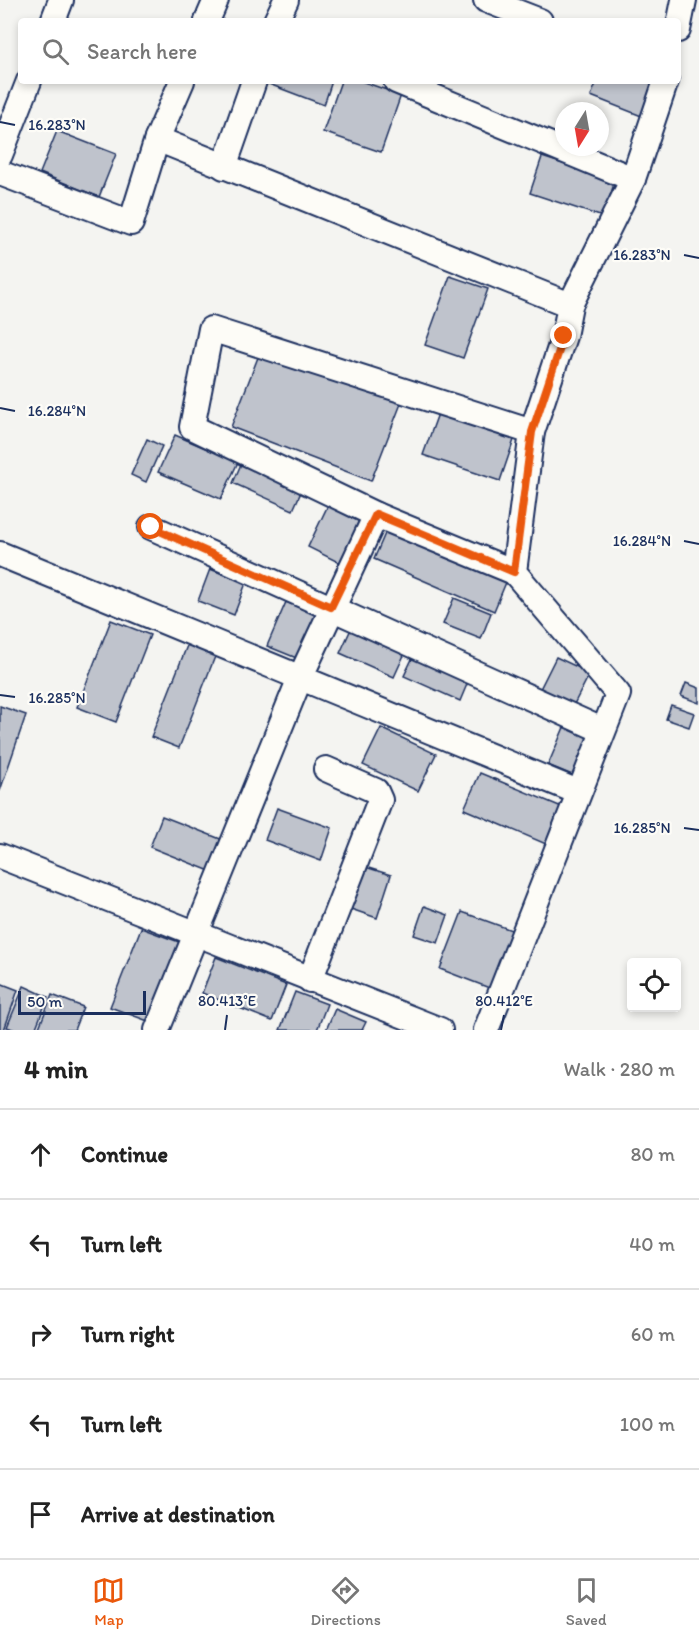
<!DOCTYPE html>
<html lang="en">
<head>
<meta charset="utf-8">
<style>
  :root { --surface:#fff; --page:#f6f6f6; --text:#222; --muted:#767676; --line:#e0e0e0; --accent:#ea580c }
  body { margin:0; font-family:Itim,sans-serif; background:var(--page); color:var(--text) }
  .controls { position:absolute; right:18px; bottom:18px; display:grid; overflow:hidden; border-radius:6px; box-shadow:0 3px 9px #0003 }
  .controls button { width:54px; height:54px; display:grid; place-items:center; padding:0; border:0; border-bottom:2px solid var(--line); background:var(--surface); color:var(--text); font:30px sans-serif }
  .compass { position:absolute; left:555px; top:102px; width:54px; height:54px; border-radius:50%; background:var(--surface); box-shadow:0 3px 9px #0003; rotate:191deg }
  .scale { position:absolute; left:18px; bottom:15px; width:128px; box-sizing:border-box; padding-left:6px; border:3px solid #1b2f5e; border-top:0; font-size:16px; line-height:21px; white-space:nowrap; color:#1b2f5e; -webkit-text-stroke:4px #fdfcf7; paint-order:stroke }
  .stop { position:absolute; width:18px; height:18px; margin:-14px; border:4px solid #ea580c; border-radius:50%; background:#fff }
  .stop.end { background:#ea580c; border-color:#fff; box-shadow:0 2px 6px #0008 }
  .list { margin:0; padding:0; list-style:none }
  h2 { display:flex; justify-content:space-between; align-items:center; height:78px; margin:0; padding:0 24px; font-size:26px }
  h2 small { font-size:20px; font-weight:400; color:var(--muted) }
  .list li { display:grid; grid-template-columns:39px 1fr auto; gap:18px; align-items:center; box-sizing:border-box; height:90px; padding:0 24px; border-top:2px solid var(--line) }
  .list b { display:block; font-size:22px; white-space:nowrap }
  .list em { font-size:20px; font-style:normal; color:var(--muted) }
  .icon { flex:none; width:33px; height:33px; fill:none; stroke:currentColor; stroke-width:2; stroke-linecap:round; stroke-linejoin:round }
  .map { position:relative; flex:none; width:699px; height:1030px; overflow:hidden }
  .search { position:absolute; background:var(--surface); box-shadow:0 3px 9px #0003; left:18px; right:18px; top:18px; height:66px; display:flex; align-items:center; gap:15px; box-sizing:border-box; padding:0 21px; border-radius:6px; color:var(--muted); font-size:22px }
  .sheet { height:528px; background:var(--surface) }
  nav { display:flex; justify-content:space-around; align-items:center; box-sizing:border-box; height:84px; border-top:2px solid var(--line); background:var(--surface); font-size:16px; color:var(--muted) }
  nav a { display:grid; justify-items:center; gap:3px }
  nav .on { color:var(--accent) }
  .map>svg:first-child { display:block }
  .building { fill:#bfc3cc; stroke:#1b2f5e; stroke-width:1.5 }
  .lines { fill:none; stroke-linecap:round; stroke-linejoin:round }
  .minor-casing { stroke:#1b2f5e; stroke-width:28 }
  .minor { stroke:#fdfcf7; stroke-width:24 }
  .route { stroke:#ea580c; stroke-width:8 }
  .ticks { fill:none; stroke:#1b2f5e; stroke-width:2 }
  .ticks-label { font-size:15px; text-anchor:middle; fill:#1b2f5e; stroke:#fdfcf7; stroke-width:4.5; stroke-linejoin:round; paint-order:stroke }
</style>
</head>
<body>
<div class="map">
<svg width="699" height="1030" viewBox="0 0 699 1030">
  <rect width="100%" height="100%" fill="#f4f4f1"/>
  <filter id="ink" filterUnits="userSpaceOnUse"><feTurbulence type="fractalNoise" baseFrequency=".0167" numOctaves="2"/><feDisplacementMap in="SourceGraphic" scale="12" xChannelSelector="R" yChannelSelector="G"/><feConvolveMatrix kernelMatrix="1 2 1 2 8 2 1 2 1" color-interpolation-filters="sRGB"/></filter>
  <g filter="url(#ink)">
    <g class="building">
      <path d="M261,81H332L324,105Z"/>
      <path d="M341,81H361L401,95L381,152L323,132Z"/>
      <path d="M597,81H652L657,83L644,117L591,96Z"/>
      <path d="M57,131L116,154L99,197L40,173Z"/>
      <path d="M542,157L615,181L603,217L530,193Z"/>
      <path d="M450,276L488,289L463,358L425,345Z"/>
      <path d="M262,347L402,401L371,481L231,427Z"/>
      <path d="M440,408L516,434L500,481L423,455Z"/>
      <path d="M175,435L238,462L221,499L158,472Z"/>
      <path d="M147,439L162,446L146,482L131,475Z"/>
      <path d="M241,464L301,492L293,510L233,483Z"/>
      <path d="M330,501L362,516L340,563L308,547Z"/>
      <path d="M387,529L507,580L494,611L374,559Z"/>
      <path d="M210,569L246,583L234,615L198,601Z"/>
      <path d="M454,598L491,613L481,639L443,624Z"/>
      <path d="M286,602L318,615L299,659L267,646Z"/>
      <path d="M111,620L150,635L116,722L77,707Z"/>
      <path d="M351,629L405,653L394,677L340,653Z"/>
      <path d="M190,638L218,649L179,748L151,737Z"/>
      <path d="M413,657L468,682L460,701L404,676Z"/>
      <path d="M556,657L590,673L571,710L538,693Z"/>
      <path d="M686,683L699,688V703L681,696Z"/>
      <path d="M671,705L694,713L689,727L666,719Z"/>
      <path d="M0,706L26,715L0,791Z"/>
      <path d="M565,725L594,737L577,777L548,765Z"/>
      <path d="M381,728L436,754L418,791L363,765Z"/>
      <path d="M480,773L569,810L553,847L464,809Z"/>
      <path d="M277,808L332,828L321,861L265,840Z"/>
      <path d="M162,816L223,840L210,871L150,847Z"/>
      <path d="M359,865L391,875L377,918L345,907Z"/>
      <path d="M424,906L448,915L438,943L414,935Z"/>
      <path d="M462,912L514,931L492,989L440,969Z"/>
      <path d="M141,928L179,942L148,1021L110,1007Z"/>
      <path d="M216,957L286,985L272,1021L202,993Z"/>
      <path d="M0,983L18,990L4,1030H0Z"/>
      <path d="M24,986L48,997L35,1030H15L7,1027Z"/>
      <path d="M295,992L327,1004L317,1030H280Z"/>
      <path d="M52,995L83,1007L74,1030H38Z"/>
      <path d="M335,1009L366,1022L362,1030H326Z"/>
    </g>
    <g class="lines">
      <defs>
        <g id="minor">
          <path d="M486,0L540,21"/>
          <path d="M53,21L61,0"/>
          <path d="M207,21L216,0"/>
          <path d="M276,21L286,0"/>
          <path d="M678,30L684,0"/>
          <path d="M396,81L633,179"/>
          <path d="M157,139L570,305"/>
          <path d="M0,155L29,81"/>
          <path d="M224,167L254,81"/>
          <path d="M0,173L131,223L157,139L182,81"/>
          <path d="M151,527L602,730"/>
          <path d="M0,554L578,792"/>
          <path d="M514,572L376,515L192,427L211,329L532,432"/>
          <path d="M0,856L440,1030"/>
          <path d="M310,980L380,800L376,791L326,769"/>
          <path d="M157,1030L300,678L376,515"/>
          <path d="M486,1030L618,694L514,572L532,432L564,336L570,305L633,179L666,81"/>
        </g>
      </defs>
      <use href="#minor" class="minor-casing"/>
      <use href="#minor" class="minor"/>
    </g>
  </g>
  <g class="lines" filter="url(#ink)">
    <path class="route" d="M151,527L331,607L376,514L514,572L532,432L564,336"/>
  </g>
  <path class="ticks" d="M0,122L15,125M684,255L699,258M0,408L15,411M684,541L699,544M0,695L15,697M684,828L699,830M225,1030L227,1015M501,1030L504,1015"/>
  <g class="ticks-label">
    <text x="57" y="130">16.283°N</text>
    <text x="642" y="260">16.283°N</text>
    <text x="57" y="416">16.284°N</text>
    <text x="642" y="546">16.284°N</text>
    <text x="57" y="703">16.285°N</text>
    <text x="642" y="833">16.285°N</text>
    <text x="227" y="1006">80.413°E</text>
    <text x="504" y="1006">80.412°E</text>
  </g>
</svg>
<div class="controls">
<button><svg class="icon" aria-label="locate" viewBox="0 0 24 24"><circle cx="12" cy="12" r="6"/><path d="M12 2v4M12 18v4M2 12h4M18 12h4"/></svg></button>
</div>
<svg class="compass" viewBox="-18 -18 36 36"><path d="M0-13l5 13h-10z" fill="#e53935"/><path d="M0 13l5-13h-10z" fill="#767676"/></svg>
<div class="scale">50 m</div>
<div class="stop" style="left:151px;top:527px"></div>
<div class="stop end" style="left:564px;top:336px"></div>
<div class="search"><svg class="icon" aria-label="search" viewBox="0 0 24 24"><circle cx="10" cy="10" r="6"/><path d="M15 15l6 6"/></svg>Search here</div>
</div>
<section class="sheet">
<h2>4 min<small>Walk · 280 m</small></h2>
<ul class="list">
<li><svg class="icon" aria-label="ahead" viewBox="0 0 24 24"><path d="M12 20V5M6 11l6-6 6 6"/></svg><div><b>Continue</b></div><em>80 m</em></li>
<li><svg class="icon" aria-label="left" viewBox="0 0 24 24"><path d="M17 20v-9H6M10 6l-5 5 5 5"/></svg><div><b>Turn left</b></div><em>40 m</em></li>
<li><svg class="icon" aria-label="right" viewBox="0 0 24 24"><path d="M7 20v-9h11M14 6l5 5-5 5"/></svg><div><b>Turn right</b></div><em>60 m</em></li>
<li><svg class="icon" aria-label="left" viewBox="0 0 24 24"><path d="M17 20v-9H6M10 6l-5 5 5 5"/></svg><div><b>Turn left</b></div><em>100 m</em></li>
<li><svg class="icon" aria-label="arrive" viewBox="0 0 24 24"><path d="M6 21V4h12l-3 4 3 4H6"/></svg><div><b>Arrive at destination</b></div></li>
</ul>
</section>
<nav>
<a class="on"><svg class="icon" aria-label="map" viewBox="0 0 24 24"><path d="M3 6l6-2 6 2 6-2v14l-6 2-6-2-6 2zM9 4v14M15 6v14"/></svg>Map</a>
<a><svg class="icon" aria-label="directions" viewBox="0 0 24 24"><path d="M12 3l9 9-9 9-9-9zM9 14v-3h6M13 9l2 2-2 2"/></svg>Directions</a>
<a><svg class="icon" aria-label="saved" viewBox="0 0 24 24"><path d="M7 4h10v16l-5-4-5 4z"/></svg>Saved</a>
</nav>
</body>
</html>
